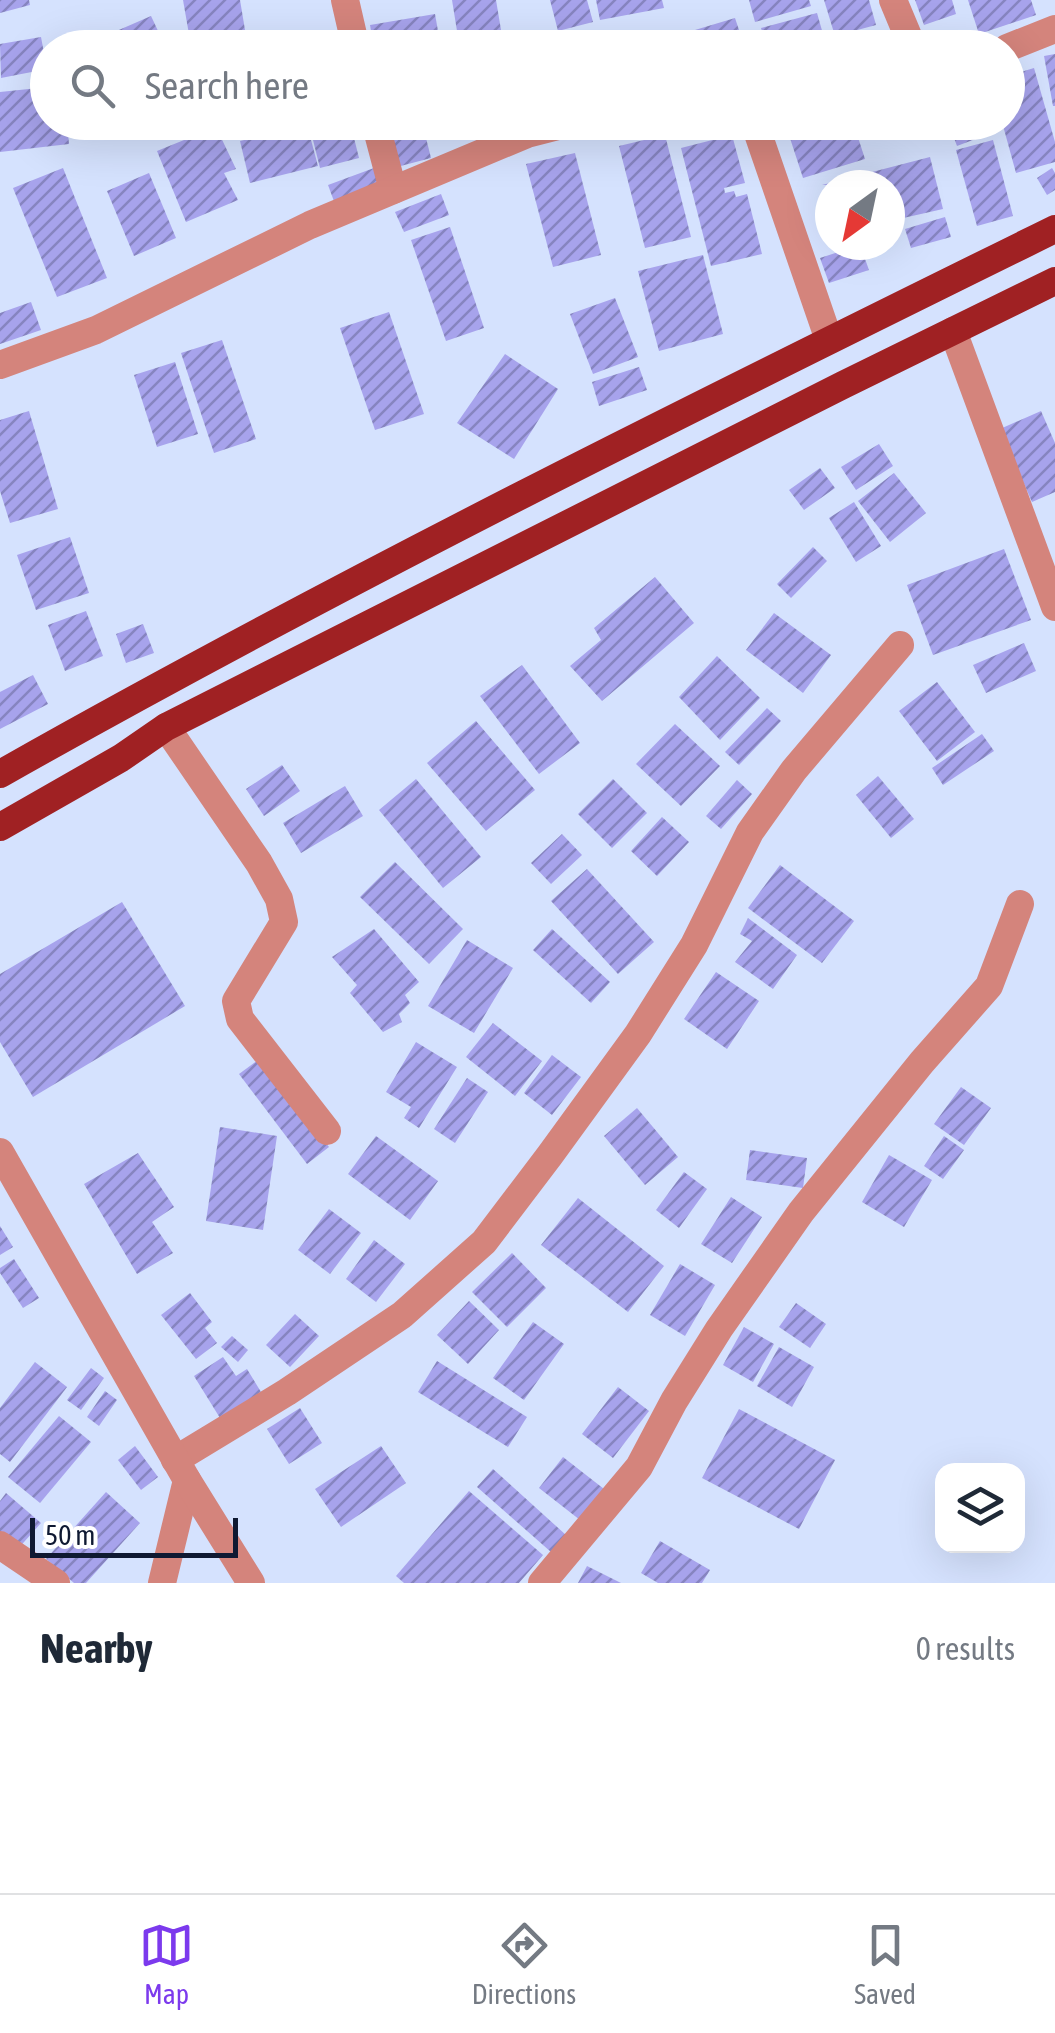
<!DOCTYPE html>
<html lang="en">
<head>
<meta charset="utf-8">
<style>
  :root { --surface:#fff; --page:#f6f6f7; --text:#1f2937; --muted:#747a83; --line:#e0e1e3; --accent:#7c3aed }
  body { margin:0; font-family:"Asap Condensed",sans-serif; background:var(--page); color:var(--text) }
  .controls { position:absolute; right:30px; bottom:30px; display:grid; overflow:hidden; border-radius:20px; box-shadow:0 10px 40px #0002 }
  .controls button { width:90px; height:90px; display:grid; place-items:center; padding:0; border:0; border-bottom:2px solid var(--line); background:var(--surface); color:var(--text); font:50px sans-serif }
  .compass { position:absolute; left:815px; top:170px; width:90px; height:90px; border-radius:50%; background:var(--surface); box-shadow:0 10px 40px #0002; rotate:213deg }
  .scale { position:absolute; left:30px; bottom:25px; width:208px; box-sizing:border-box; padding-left:10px; border:5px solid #0f1932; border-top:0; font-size:28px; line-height:35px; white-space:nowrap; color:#0f1932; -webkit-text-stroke:8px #fff; paint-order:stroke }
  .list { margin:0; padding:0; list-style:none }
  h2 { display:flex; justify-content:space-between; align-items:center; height:130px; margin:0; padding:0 40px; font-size:42px }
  h2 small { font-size:32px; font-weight:400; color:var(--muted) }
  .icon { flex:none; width:55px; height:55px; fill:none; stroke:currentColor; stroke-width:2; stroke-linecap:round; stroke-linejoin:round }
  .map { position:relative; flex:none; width:1055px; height:1583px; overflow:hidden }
  .search { position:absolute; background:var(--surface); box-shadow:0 10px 40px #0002; left:30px; right:30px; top:30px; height:110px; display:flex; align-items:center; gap:25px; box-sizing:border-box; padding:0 35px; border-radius:55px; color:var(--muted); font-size:38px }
  .sheet { height:310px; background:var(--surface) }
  nav { display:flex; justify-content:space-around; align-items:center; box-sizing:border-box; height:140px; border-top:2px solid var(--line); background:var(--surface); font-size:28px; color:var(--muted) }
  nav a { display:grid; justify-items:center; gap:5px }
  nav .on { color:var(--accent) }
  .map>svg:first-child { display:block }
  .building { fill:url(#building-hatch) }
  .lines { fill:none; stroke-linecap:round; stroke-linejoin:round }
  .minor { stroke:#d4847c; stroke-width:28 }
  .tertiary { stroke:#d4847c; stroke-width:28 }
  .trunk { stroke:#a02123; stroke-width:28 }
</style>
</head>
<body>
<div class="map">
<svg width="1055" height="1583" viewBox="0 0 1055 1583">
  <defs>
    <pattern id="building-hatch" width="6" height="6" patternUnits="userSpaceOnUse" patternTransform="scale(2.5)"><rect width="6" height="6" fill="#a7a3ec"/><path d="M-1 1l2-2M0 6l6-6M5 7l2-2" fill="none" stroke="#8684c0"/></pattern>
  </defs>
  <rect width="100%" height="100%" fill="#d5e2fe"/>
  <g class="building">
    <path d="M0,0H29L30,5L0,13Z"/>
    <path d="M183,0H240L245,30L190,40Z"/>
    <path d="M452,0H496L501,30L458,37Z"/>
    <path d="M550,0H587L593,22L558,31Z"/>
    <path d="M596,0H662L664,8L600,20Z"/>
    <path d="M749,0H809L811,6L755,22Z"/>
    <path d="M824,0H869L876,25L835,36Z"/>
    <path d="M915,0H952L956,14L924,25Z"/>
    <path d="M968,0H1031L1036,15L979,34Z"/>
    <path d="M817,13L827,48H767L761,28Z"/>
    <path d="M435,14L441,48H374L370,25Z"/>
    <path d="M151,16L166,48H99L96,40Z"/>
    <path d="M735,18L745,48H701L695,30Z"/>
    <path d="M589,32L592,48H543L542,39Z"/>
    <path d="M508,36L511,48H464V43Z"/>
    <path d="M41,37L47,69L1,78L0,44Z"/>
    <path d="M1055,54V106H1053L1044,56Z"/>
    <path d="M1034,68L1055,142V162L1016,173L1002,122H1008V76Z"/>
    <path d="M48,87V122H67L69,144L0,152V92Z"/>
    <path d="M314,122H350L359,158L320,168L309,124Z"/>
    <path d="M382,122H422L431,158L393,168Z"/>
    <path d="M817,122H853L865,159L803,178L788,132Z"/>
    <path d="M948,122H997L999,130L957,146Z"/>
    <path d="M307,125L318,166L250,183L240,141Z"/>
    <path d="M216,127L236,169L224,173L238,200L186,222L157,151Z"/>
    <path d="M665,135L691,237L645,248L619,146Z"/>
    <path d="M732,135L745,183L724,188L725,193L734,191L736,197L747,194L762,254L711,266L681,148Z"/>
    <path d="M993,140L1013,216L977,226L956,150Z"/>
    <path d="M575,153L601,255L553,267L526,164Z"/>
    <path d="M930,157L943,209L890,221V185H822Z"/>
    <path d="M63,168L107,278L57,297L13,188Z"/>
    <path d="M374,168L381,187L335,204L328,185Z"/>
    <path d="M1052,168L1055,173V190L1047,195L1037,178Z"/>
    <path d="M149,173L176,238L134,256L107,191Z"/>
    <path d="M441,194L449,215L404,232L395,212Z"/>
    <path d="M945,217L951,237L911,248L905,229Z"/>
    <path d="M450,227L484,328L446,341L411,240Z"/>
    <path d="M860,245L869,270L829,283L820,258Z"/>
    <path d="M703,255L723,334L659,351L638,271Z"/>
    <path d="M615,298L638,357L593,374L570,314Z"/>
    <path d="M31,302L41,330L0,344V313Z"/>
    <path d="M389,312L424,414L375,430L340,328Z"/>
    <path d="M222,340L256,439L214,453L181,353Z"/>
    <path d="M505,354L558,389L514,459L457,423Z"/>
    <path d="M175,362L198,434L157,447L134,375Z"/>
    <path d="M639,367L647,390L599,406L592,382Z"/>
    <path d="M29,411L58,509L10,523L0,491V420Z"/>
    <path d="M1041,411L1055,443V492L1032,502L1000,429Z"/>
    <path d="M879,444L893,466L856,490L841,467Z"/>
    <path d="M820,468L835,488L804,510L789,490Z"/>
    <path d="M894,473L926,513L890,542L858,501Z"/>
    <path d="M854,502L881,546L856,562L829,518Z"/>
    <path d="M70,537L89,593L36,610L17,555Z"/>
    <path d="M813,547L827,561L791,598L777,584Z"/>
    <path d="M1004,549L1031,620L933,655L907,585Z"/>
    <path d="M655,577L694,623L602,701L570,666L601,640L594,628Z"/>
    <path d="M86,611L103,656L65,671L48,625Z"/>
    <path d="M774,613L831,655L803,693L746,650Z"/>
    <path d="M143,624L154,653L126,663L116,634Z"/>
    <path d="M1024,643L1036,671L986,693L973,665Z"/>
    <path d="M717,656L760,698L720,740L679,697Z"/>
    <path d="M522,665L580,743L539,774L480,696Z"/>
    <path d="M33,675L48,704L0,729V692Z"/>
    <path d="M937,682L975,732L937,761L899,711Z"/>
    <path d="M767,708L781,721L739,765L725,752Z"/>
    <path d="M476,721L535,790L486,831L427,763Z"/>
    <path d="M675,724L720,766L681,806L636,764Z"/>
    <path d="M982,734L994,751L943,785L932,768Z"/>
    <path d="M282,765L300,791L264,816L246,789Z"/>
    <path d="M878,776L914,819L891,838L856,795Z"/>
    <path d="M416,779L481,857L443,888L379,810Z"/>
    <path d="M613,779L647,813L612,848L578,814Z"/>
    <path d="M737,780L752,794L721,829L706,816Z"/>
    <path d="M345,786L363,816L301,853L283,823Z"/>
    <path d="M662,817L689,842L657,876L631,851Z"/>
    <path d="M562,834L582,855L551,884L531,863Z"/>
    <path d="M395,862L463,929L429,964L360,897Z"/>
    <path d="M780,865L854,921L822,963L748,908Z"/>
    <path d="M587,869L654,942L618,974L551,901Z"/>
    <path d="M122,902L185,1006L33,1097L0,1042V974Z"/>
    <path d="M748,918L797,955L773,989L735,962L752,941L740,934Z"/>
    <path d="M374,929L419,982L405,995L410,1003L399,1014L402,1022L383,1032L350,993L357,985L332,957Z"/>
    <path d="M552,929L610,982L591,1003L533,950Z"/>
    <path d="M467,940L513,968L474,1033L428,1006Z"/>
    <path d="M716,972L759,1001L727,1049L684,1019Z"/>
    <path d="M493,1023L542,1061L515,1096L466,1057Z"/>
    <path d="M416,1042L457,1067L419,1128L404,1118L411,1107L386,1092Z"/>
    <path d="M552,1055L581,1077L552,1115L524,1093Z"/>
    <path d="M262,1057L329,1147L307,1164L239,1074Z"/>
    <path d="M467,1078L488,1092L455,1143L434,1129Z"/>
    <path d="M961,1087L991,1108L964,1145L934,1124Z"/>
    <path d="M637,1108L678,1157L645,1185L604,1136Z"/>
    <path d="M220,1127L277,1136L263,1230L206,1221Z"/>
    <path d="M376,1136L438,1181L410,1220L348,1174Z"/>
    <path d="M944,1136L964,1150L943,1179L924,1166Z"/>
    <path d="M750,1150L807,1158L803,1188L746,1180Z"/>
    <path d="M138,1153L174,1207L152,1222L173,1253L137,1274L84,1184Z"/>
    <path d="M889,1155L932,1180L904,1227L862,1202Z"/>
    <path d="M684,1172L707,1189L679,1228L656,1210Z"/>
    <path d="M731,1197L762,1217L732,1263L701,1244Z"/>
    <path d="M578,1198L664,1266L628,1312L541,1245Z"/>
    <path d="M329,1209L361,1233L330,1274L298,1250Z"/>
    <path d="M0,1226L13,1247L0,1255Z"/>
    <path d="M374,1240L405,1264L376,1302L346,1279Z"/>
    <path d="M512,1253L546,1288L507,1327L472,1292Z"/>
    <path d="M14,1259L39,1298L23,1308L0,1273V1268Z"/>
    <path d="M680,1264L715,1285L685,1336L650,1315Z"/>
    <path d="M190,1293L212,1322L205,1328L217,1343L196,1359L161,1315Z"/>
    <path d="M469,1301L499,1330L468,1364L437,1335Z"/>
    <path d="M796,1303L826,1324L810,1348L779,1327Z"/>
    <path d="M295,1314L319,1336L290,1367L266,1345Z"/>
    <path d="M533,1322L564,1344L524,1400L493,1378Z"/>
    <path d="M744,1327L774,1344L753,1382L723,1365Z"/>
    <path d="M232,1336L248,1350L238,1362L221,1347Z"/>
    <path d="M779,1347L814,1367L792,1407L757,1386Z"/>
    <path d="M223,1357L236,1376L247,1369L261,1392L220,1418L194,1376Z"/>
    <path d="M437,1361L527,1417L508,1447L418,1392Z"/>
    <path d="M35,1362L67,1387L10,1462L0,1454V1408Z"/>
    <path d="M91,1368L104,1378L81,1410L67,1400Z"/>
    <path d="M618,1387L649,1411L613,1458L582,1434Z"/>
    <path d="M105,1391L117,1400L99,1426L87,1417Z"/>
    <path d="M300,1408L322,1443L289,1464L267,1429Z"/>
    <path d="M739,1409L835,1460L799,1529L702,1478Z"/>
    <path d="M59,1416L91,1442L40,1503L8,1477Z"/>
    <path d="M135,1446L158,1477L141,1490L118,1460Z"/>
    <path d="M381,1446L406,1483L341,1527L315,1489Z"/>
    <path d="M563,1457L604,1489L580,1520L539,1488Z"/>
    <path d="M493,1469L566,1535L551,1552L477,1487Z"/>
    <path d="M469,1491L543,1555L519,1583H404L396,1576Z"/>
    <path d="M106,1492L140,1523L86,1583H74L46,1559Z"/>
    <path d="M6,1493L41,1523L16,1551L0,1536V1501Z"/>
    <path d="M660,1541L710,1570L702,1583H658L641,1573Z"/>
    <path d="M587,1566L621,1583H578Z"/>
  </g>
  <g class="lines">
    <g class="minor">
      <path d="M345,0L356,48"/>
      <path d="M893,0L913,48"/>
      <path d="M1007,48L1055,29"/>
      <path d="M375,122L393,190"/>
      <path d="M754,122L829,340"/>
      <path d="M953,331L1055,607"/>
      <path d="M0,365L96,330L310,225L527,134L574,122"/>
      <path d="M166,727L259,863L279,899L284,922L236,1001L240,1019L327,1131"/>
      <path d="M175,1460L287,1392L402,1315L484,1242L550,1155L638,1034L694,945L750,832L794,770L900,645"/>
      <path d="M0,1545L56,1583"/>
      <path d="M162,1583L187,1480"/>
      <path d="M542,1583L639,1467L674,1401L719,1329L801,1212L922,1062L989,986L1020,904"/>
    </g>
    <path class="tertiary" d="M0,1152L187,1480L251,1583"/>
    <g class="trunk">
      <path d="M0,774C345,579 700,404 1055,229"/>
      <path d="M0,827L121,758L166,727L843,385L1055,281"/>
    </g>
  </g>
</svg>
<div class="controls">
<button><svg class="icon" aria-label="layers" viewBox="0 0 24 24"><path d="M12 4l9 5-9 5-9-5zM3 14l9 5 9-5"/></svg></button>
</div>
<svg class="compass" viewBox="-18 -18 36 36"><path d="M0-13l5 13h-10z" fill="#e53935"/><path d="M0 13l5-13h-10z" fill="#747a83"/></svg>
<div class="scale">50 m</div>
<div class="search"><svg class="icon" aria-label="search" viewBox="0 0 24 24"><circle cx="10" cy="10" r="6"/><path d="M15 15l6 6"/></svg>Search here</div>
</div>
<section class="sheet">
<h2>Nearby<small>0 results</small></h2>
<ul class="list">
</ul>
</section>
<nav>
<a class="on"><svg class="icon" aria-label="map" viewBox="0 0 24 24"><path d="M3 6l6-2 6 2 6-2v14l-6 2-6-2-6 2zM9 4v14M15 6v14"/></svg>Map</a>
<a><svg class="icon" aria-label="directions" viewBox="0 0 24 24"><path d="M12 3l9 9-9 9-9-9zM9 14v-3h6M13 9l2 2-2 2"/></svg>Directions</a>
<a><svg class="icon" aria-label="saved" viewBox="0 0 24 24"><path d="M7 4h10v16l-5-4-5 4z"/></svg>Saved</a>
</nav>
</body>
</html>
